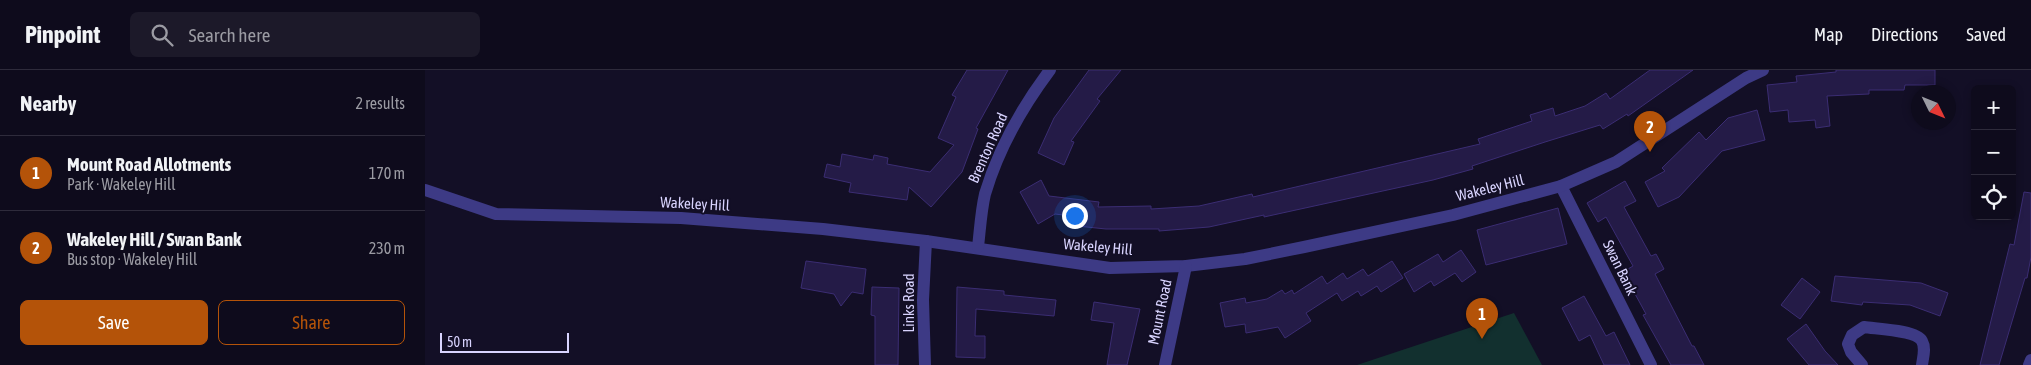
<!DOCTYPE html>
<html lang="en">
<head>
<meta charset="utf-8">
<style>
  :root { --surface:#0e0b1c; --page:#1c1929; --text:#f1f3f6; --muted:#9b9ba3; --line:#2e2b3b; --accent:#b45309 }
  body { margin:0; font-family:"Asap Condensed",sans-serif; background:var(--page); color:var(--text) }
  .controls { position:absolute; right:15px; top:15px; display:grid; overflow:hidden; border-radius:8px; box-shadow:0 2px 8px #0003 }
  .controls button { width:45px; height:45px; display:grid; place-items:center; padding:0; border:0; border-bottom:1px solid var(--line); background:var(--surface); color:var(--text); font:25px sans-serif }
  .compass { position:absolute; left:1486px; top:15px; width:45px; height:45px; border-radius:50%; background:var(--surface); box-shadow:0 2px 8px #0003; rotate:133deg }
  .scale { position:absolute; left:15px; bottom:12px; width:129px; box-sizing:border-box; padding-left:5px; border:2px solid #d9d4ff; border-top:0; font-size:14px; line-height:18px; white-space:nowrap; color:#d9d4ff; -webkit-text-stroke:4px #130f26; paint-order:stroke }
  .you { position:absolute; left:649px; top:145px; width:18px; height:18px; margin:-12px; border:4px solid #fff; border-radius:50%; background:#1a73e8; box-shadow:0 0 0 8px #1a73e833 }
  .badge { display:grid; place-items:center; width:32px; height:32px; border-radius:50%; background:var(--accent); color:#fff; font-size:16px; font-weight:700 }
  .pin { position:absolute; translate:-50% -41px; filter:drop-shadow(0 1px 2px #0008) }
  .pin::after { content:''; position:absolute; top:26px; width:18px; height:15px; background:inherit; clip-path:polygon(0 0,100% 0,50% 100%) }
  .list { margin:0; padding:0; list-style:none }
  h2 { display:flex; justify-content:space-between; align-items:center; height:65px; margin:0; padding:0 20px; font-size:21px }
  h2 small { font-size:16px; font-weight:400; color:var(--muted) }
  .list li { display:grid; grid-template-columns:32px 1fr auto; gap:15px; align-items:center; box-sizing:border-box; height:75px; padding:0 20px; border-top:1px solid var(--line) }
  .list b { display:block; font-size:19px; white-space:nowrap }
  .list p { margin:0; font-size:16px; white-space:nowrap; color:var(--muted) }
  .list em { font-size:16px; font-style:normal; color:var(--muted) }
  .actions { display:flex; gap:10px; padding:15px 20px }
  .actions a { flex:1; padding:11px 0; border:1px solid var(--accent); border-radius:8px; text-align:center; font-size:18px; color:var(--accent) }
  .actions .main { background:var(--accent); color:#fff }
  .icon { flex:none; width:28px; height:28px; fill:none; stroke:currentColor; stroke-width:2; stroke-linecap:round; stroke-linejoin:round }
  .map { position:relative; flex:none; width:1606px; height:295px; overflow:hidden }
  header { display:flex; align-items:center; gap:30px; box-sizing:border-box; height:70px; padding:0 25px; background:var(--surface); border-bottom:1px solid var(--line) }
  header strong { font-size:24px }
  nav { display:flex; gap:28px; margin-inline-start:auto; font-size:18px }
  .search { width:350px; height:45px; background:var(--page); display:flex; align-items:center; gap:12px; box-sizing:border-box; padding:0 18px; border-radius:8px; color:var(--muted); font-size:19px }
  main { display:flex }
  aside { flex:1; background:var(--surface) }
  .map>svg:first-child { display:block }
  .green { fill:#12302f }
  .building { fill:#241b47; stroke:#3b2d73 }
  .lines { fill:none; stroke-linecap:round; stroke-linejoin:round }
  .minor { stroke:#3d3a85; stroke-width:12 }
  .labels { text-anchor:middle; stroke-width:4; stroke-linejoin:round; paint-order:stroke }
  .street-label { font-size:15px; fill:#d9d4ff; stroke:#130f26 }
</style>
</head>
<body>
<header>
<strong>Pinpoint</strong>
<div class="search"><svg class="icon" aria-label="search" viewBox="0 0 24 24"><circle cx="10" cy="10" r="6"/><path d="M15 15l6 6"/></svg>Search here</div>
<nav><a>Map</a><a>Directions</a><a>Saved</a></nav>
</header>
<main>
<aside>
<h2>Nearby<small>2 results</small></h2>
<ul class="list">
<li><span class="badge">1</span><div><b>Mount Road Allotments</b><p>Park · Wakeley Hill</p></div><em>170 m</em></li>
<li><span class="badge">2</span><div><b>Wakeley Hill / Swan Bank</b><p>Bus stop · Wakeley Hill</p></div><em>230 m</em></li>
</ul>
<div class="actions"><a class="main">Save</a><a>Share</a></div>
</aside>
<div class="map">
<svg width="1606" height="295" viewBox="0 0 1606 295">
  <rect width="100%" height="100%" fill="#130f26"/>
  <path class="green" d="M1089,243L1117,295H932Z"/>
  <g class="building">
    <path d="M542,0H583L551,58L553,59L537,102L506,137L484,117L482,130L424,122L426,113L399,107L402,94L415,97L417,84L448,90L449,85L463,88L462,94L505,102L529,75L513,68L531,27L527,25Z"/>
    <path d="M664,0H696L672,29L675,31L646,71L649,72L639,95L613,83L629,48Z"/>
    <path d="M1225,0H1268L1203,46L1202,44L1178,59L1175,55L1120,72L1047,96L1048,99L1008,110L839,147V145L784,157L734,161V159H681L652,156L654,147L630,144L613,154L595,122L616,110L624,126L674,132L673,137L726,136V139L774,136L827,124L828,127L1055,74L1053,69L1107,51L1105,45L1128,38L1130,46L1160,36L1181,23L1185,29Z"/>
    <path d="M1411,0H1510V15H1480L1479,20H1444V24L1402,26L1405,56L1391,58L1390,50L1364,52L1363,40L1345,42L1342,15L1372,12L1371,6L1411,2Z"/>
    <path d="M1332,40L1340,70L1297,81L1254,127L1233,137L1220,112L1240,101L1237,98L1274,62L1281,70L1303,48Z"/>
    <path d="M1200,111L1211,131L1199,137L1226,186L1231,184L1239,199L1230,204L1267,276H1269L1279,295H1246L1218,245L1221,244L1198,202L1208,196L1181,147L1173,152L1162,133Z"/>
    <path d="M1599,122L1606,123V187L1602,208H1600L1574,295H1555L1585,174L1589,175Z"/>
    <path d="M1133,138L1142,174L1061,195L1052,160Z"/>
    <path d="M1036,180L1051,202L1037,212L1030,203L1009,216L1006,211L989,222L979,204L1013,184L1018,192Z"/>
    <path d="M381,191L441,199L438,224L427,222L416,236L409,224L376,218Z"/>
    <path d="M967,191L978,208L956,222L952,216L936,226L933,221L917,231L912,223L881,243L886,251L860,268L853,257L821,263L820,254L800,257L795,233L820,228L821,233L842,229L857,220L860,224L867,220L869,224L897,206L902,214L918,203L922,209L938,199L943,206Z"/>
    <path d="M1410,206L1496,213L1523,223L1515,246L1485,235L1438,232L1437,235L1406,231Z"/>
    <path d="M1377,208L1395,222L1375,249L1356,235Z"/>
    <path d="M447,217L474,218L473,295H450V246L446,245Z"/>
    <path d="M532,217L579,221V225L631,230L629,246L551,239L550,266H560V288L531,287Z"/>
    <path d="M1159,226L1181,266L1189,262L1205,295H1179L1165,265L1154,271L1137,238Z"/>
    <path d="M669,232L715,239L702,295H682L689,253L666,250Z"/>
    <path d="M1381,254L1400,281L1413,295H1384L1362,269Z"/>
  </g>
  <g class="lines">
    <g class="minor">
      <path d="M1136,116L1226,295"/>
      <path d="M0,120L71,144L256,148L398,159L501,171L685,198L761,196L820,189L879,177L1028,145L1136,116L1191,92L1321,8L1338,0"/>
      <path d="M553,177C555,160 556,141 560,124C573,80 598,36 625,0"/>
      <path d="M500,295L498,230L501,171"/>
      <path d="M740,295L761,196"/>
      <path d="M1437,295L1426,282L1423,274L1427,265L1439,257C1452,259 1491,260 1497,271C1501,278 1498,287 1497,295"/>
      <path d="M1604,295L1606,290"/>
    </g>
  </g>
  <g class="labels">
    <g class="street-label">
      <text transform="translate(563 78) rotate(-66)" y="5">Brenton Road</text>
      <text transform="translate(1065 118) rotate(-14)" y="5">Wakeley Hill</text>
      <text transform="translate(270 134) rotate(3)" y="5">Wakeley Hill</text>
      <text transform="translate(673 177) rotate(5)" y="5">Wakeley Hill</text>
      <text transform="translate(1195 198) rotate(64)" y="5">Swan Bank</text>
      <text transform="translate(484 233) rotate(-90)" y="5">Links Road</text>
      <text transform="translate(735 242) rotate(-78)" y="5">Mount Road</text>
    </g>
  </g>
</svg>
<div class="controls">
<button>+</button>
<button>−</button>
<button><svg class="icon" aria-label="locate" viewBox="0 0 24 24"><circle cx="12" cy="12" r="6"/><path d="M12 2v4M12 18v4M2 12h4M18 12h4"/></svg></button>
</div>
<svg class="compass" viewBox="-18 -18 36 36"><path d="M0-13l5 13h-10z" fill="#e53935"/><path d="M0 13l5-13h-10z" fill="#9b9ba3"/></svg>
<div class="scale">50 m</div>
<div class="you"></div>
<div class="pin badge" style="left:1057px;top:269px">1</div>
<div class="pin badge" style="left:1225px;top:82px">2</div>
</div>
</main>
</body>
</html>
